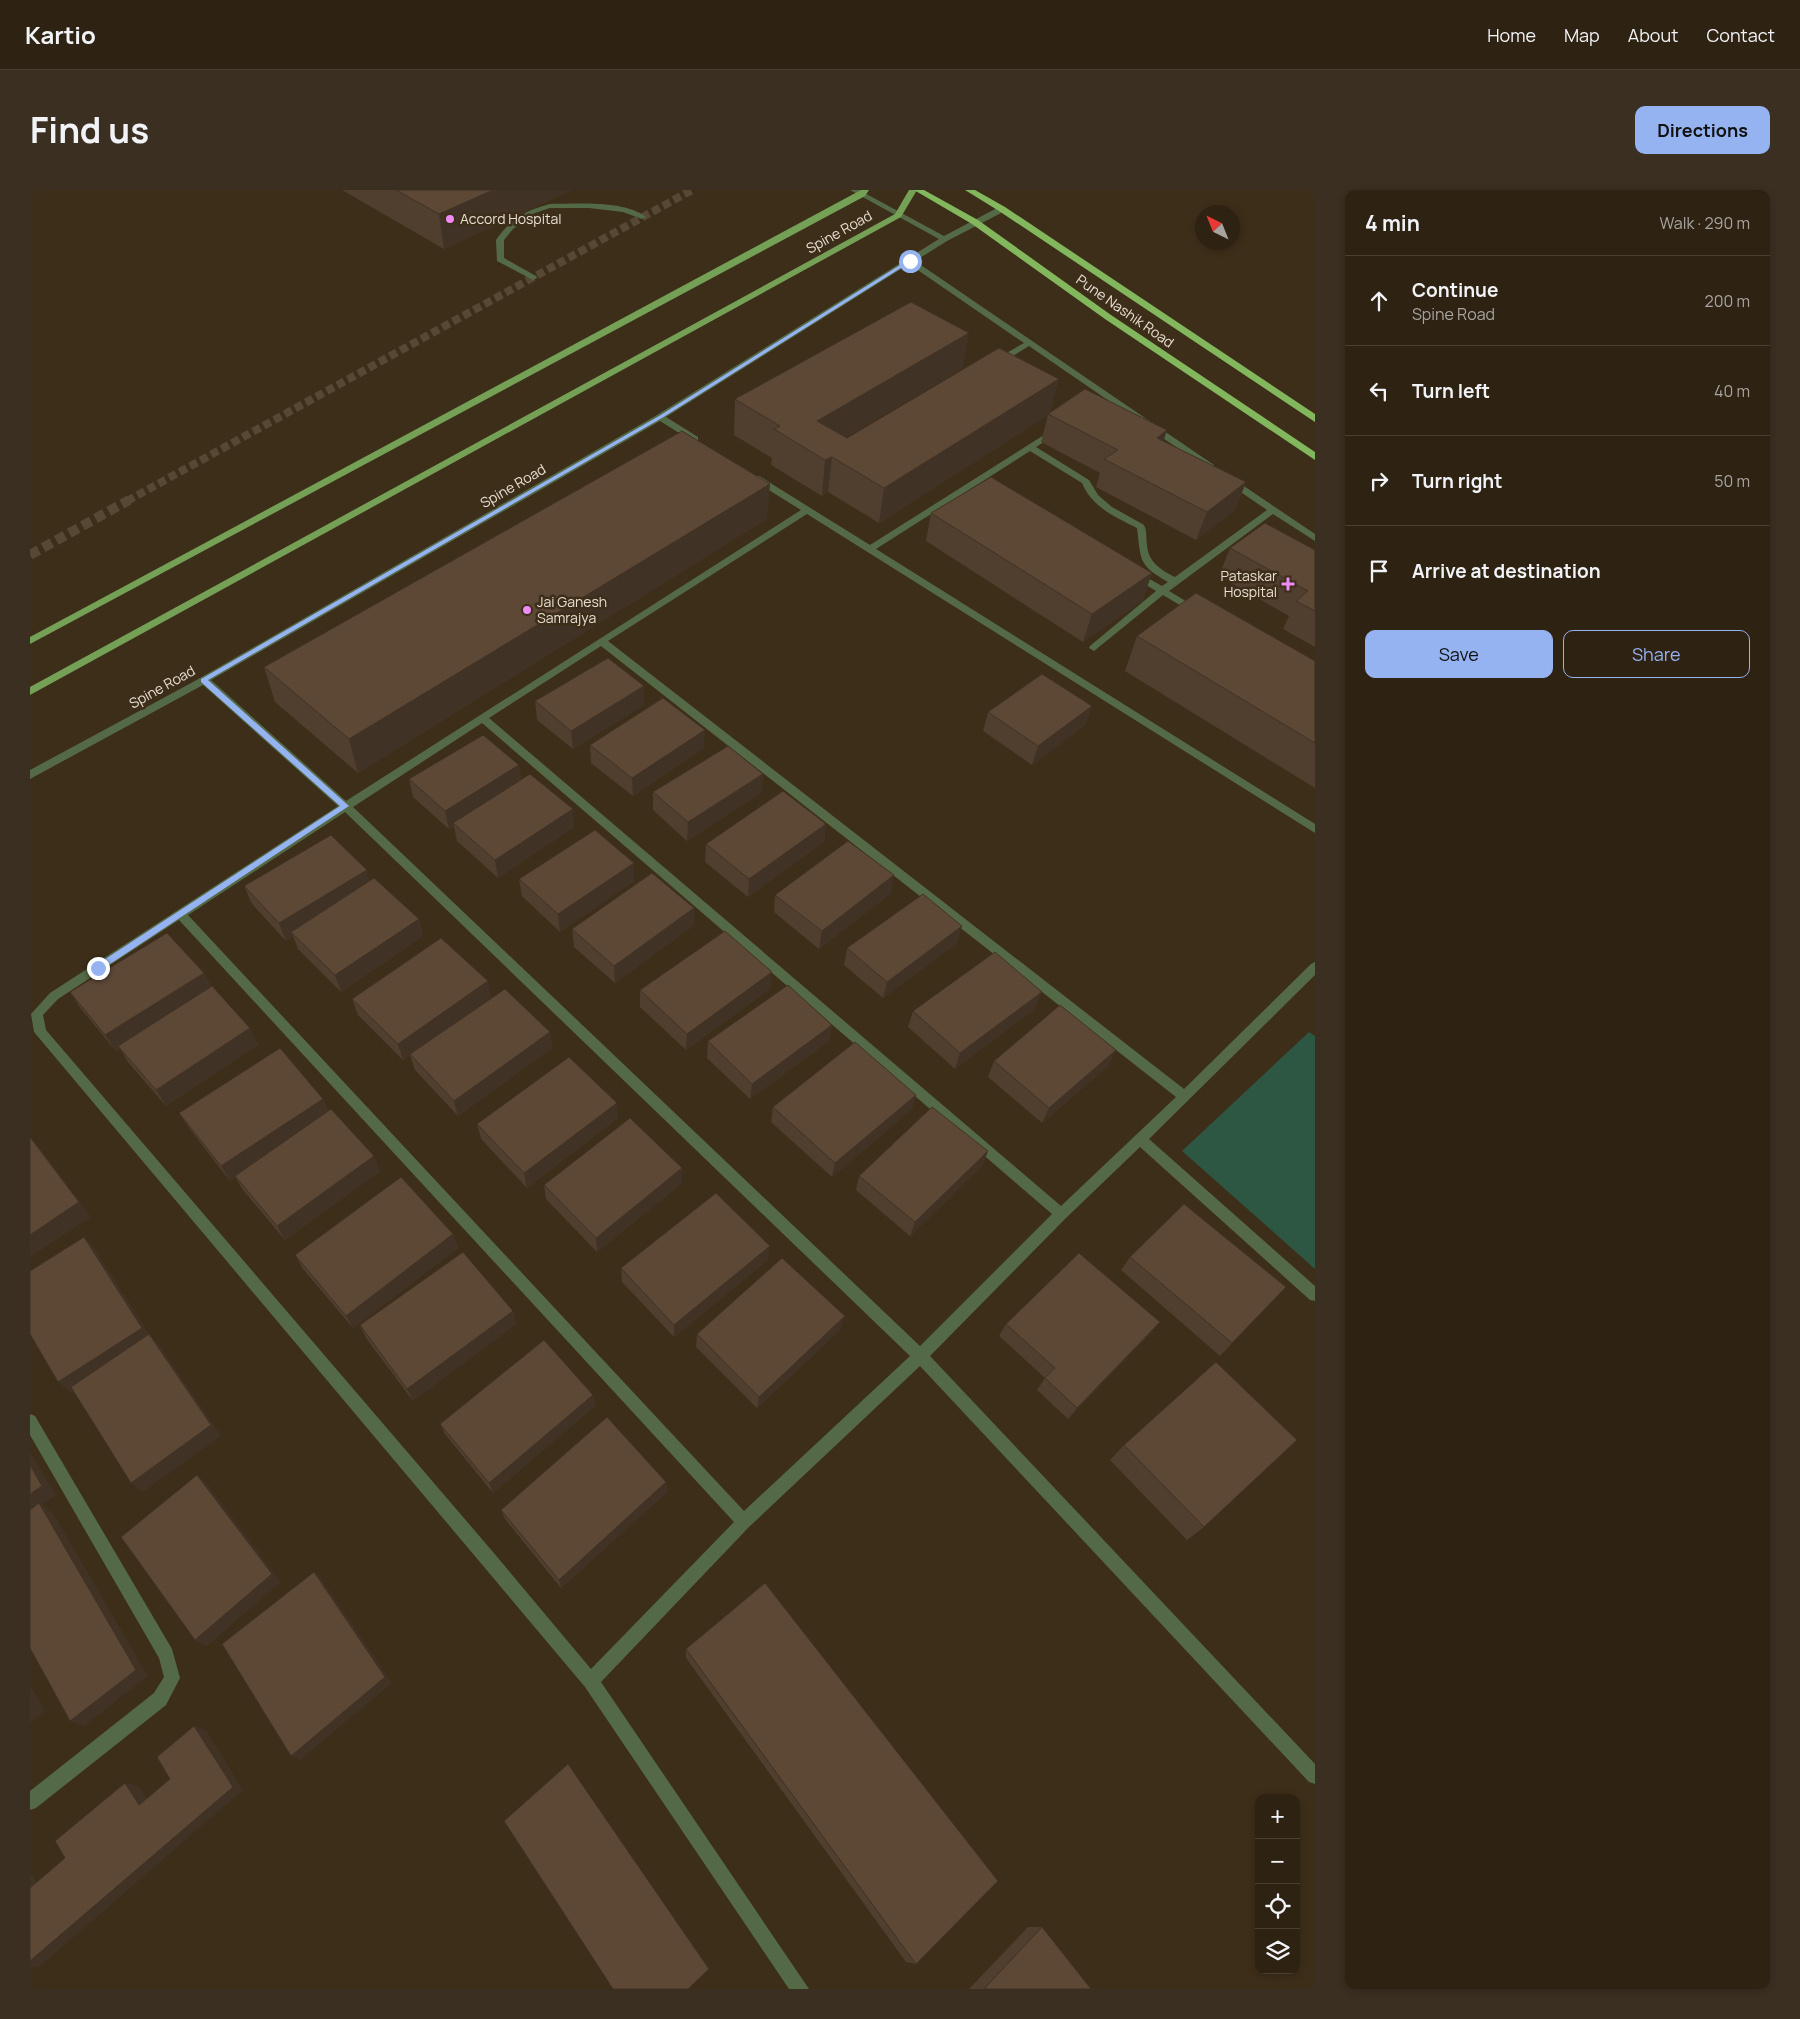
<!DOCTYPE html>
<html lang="en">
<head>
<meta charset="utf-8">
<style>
  :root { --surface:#2e2213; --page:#3a2f21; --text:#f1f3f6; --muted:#a7a4a0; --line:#493f33; --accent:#95b2f1 }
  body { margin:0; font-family:Manrope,sans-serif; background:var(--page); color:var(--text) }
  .controls { position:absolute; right:15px; bottom:15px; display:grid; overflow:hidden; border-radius:10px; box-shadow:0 2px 8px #0003 }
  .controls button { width:45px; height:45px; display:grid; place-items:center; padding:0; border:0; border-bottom:1px solid var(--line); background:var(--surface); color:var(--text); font:25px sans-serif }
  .compass { position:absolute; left:1165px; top:15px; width:45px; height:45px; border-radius:50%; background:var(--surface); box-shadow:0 2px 8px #0003; rotate:317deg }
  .stop { position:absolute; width:15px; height:15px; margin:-11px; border:4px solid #95b2f1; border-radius:50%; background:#fff }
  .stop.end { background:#95b2f1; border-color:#fff; box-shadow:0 1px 5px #0008 }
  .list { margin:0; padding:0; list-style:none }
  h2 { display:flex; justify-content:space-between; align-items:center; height:65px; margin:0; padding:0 20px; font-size:21px }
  h2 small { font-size:16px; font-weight:400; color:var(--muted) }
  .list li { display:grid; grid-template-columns:32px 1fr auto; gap:15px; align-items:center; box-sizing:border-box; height:90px; padding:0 20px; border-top:1px solid var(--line) }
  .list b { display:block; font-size:19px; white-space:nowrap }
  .list p { margin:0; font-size:16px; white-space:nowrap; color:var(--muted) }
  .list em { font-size:16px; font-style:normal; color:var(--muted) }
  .actions { display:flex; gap:10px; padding:15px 20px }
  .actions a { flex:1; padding:11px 0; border:1px solid var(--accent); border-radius:10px; text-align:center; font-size:18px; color:var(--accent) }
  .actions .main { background:var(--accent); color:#111 }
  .icon { flex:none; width:28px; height:28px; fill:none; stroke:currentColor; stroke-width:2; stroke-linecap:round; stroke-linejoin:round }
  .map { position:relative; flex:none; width:1285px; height:1799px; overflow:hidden; border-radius:10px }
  header { display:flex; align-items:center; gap:30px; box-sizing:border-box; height:70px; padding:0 25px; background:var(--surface); border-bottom:1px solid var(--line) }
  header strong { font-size:24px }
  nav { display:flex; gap:28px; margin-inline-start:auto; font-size:18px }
  .intro { display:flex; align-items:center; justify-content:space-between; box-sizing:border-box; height:120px; padding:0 30px }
  h1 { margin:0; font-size:35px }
  .button { padding:12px 22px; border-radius:10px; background:var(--accent); color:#111; font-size:18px; font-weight:700 }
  main { display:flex; gap:30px; padding:0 30px }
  aside { flex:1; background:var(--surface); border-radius:10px; box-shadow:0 2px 8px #0003 }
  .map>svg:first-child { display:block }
  .green { fill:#2d5643 }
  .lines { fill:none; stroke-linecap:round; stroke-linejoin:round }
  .minor-tunnel-far1 { stroke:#574835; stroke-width:8; stroke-dasharray:8 4; stroke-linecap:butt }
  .minor-tunnel { stroke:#574835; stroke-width:10; stroke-dasharray:10 5; stroke-linecap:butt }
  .minor { fill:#546a46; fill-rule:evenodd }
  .major { fill:#75a157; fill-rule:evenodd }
  .highway { fill:#82b75d; fill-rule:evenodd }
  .wall { fill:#503e2e }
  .shaded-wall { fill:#413226 }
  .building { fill:#5d4836; stroke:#413226 }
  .route { fill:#95b2f1 }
  .poi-dot { fill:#ef8bf7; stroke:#3d2e19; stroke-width:2 }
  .labels { text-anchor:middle; stroke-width:5; stroke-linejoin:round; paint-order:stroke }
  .far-poi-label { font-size:14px; fill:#e8ded1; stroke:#3d2e19; text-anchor:start }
  .far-street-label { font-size:14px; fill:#e8ded1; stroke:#3d2e19 }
</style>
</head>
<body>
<header>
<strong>Kartio</strong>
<nav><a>Home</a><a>Map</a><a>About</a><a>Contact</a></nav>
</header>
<div class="intro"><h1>Find us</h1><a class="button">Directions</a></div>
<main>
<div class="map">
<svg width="1285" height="1799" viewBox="0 0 1285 1799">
  <rect width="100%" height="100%" fill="#3d2e19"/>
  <path class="green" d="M1279,842L1285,846V1079L1152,961Z"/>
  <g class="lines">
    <path class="minor-tunnel-far1" d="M97,311L662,0"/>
    <path class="minor-tunnel" d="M0,365L99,310"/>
    <g class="minor">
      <path d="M820,0H829L914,46L969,17H975V21L917,51L885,71L1184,275V279H1178L999,156L970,174H964V170L994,153L879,74L636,227L668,247V251H662L630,231L181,490L316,611L771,320L723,290V286H729L840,355L1025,238L1029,241L1028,243L1006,257L1059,290L1068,305L1082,317L1114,335C1117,341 1116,348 1117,355C1118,372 1131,380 1145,387L1237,320L1196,292V288H1202L1285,344V351L1243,324L1139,401L1169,419V423H1163L1133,405L1064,461L1059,458L1060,456L1126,401L1101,386V382H1107L1132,396L1138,392C1108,375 1111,370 1107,338C1085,327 1062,317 1052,293L1000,261L846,359L1285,634V643L777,324L578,451L1154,899L1281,774L1285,772V785L1119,949L1285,1096V1111L1280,1110L1110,957L1036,1028L900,1166L1285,1574V1594L1279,1592L890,1176L719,1337L571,1492L779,1799H759L555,1497L4,842L1,824L20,803L308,616L173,495L0,589V580L163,492L627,225L909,49ZM571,456L1146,907L1031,1016L459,528ZM452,533L1022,1024L890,1156L323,617ZM315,622L880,1166L714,1321L158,725ZM149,730L704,1332L561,1479L463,1362L16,840L13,825L28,809Z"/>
      <path d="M520,14C547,14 594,10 616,27L612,29L593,22L559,18H520L505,23L483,39L474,50V68L506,86L507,88L503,90L467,71L466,50C481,29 496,20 520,14Z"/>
      <path d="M0,1224L5,1226L142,1459L150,1488L136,1515L6,1618L0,1620V1601L124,1503L134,1487L129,1468L0,1245Z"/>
    </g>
    <g class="major">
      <path d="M831,0H839L835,6L0,454V447Z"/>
      <path d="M879,0H887L871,27L0,505V497L865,24Z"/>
    </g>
    <g class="highway">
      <path d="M884,0H894L948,30L1081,125L1285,262V270L1075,129L942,34Z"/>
      <path d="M935,0H945L975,17L1285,224V232L969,21Z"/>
    </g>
  </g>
  <g class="wall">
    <path d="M312,0H542L414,59Z"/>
    <path d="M933,178L816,247L1020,223L1137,240L1133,251L1216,292L1205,320L1166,350L1066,297L1070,283L1011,252L1018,225L849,333L798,302L792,306L741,275L742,268L704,245L705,209Z"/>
    <path d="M901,323L1122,383L1112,411L1053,452L896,351Z"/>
    <path d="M737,329L328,583L245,512L234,477Z"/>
    <path d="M1200,358L1285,360V457L1253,439L1259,426L1189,386Z"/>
    <path d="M1107,446L1285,471V598L1095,481Z"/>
    <path d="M614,496V515L543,559L507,530L505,511Z"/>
    <path d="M1062,516L1055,535L1002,575L953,541L958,522Z"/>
    <path d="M560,555L674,558L603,606L561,573Z"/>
    <path d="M489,575L491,590L544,637L468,688L427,651L424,636L419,639L383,607L379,589Z"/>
    <path d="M733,584L731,603L657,651L623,620V602Z"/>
    <path d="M796,634L794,652L718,707L675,672L676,654Z"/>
    <path d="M604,673V691L530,742L492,706L489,689Z"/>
    <path d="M340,691L389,729L393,746L311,802L268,759L263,746L256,751L222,714L214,696Z"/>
    <path d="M861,703L789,759L744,722L745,705Z"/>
    <path d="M664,718V735L585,793L544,757L542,739Z"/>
    <path d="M927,753L853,808L814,775L817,758Z"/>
    <path d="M174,783L181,797L228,855L136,916L98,872L90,859L86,861L51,819L40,802Z"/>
    <path d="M740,799L656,860L610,817V800Z"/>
    <path d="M461,807L426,832L520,842L522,858L428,926L385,880L380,865L373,870L328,825L322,809Z"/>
    <path d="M1005,819L925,879L878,837L883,821Z"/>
    <path d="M802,835L799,851L720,909L677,868L678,851Z"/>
    <path d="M1086,860L1078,876L1012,933L958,887L964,871Z"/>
    <path d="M886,905L881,920L802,987L741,932L743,917Z"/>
    <path d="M293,909L298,921L350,981L255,1050L213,1000L205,987L200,991L159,938L149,923Z"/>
    <path d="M588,928L497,998L451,949L447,934Z"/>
    <path d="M958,961L952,976L880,1046L826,1000L829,986Z"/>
    <path d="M652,993L567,1062L516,1009L514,995Z"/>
    <path d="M423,1044L428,1058L323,1138L273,1079L265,1065Z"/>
    <path d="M1100,1067L1256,1097L1190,1166L1091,1080Z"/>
    <path d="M738,1070L644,1147L592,1092L591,1078Z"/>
    <path d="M483,1121L486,1134L383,1211L336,1148L330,1135Z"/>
    <path d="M976,1134L1120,1144L1038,1229L1007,1200L1015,1188L969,1146Z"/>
    <path d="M811,1139L727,1218L666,1157L667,1144Z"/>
    <path d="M563,1205L565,1216L463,1303L415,1244L410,1234Z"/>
    <path d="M1094,1255L1174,1337L1157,1350L1080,1270Z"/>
    <path d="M636,1292L637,1302L531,1398L475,1329L471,1320Z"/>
    <path d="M656,1459L886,1774L876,1772L656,1468Z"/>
    <path d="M998,1737H1012L1061,1799H939Z"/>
  </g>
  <g class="shaded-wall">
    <path d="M463,0H542L414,59L409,24Z"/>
    <path d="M939,143L933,178L786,265L787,231Z"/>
    <path d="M1029,189L1020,224H1018V225L849,333L854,298Z"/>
    <path d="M1137,240L1128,268L1127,248Z"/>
    <path d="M802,267L798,302L792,306L795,270Z"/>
    <path d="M1216,292L1205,320L1166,350L1177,322Z"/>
    <path d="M740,294L737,329L328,583L319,549Z"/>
    <path d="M1122,383L1112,411L1053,452L1062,424Z"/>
    <path d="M614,496V515L543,559L541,541Z"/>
    <path d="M1062,516L1055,535L1002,575L1008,556Z"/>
    <path d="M675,540L674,558L603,606L602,588Z"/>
    <path d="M489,575L492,594L423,633L424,636L419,639L415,621Z"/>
    <path d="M733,584L731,603L657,651L658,632Z"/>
    <path d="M543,619L544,637L468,688L465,670Z"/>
    <path d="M796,634L794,652L718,707L719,689Z"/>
    <path d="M604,673V691L530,742L528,724Z"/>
    <path d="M337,680L342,698L261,742L263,746L256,751L249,733Z"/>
    <path d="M864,685L861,703L789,759L792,741Z"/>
    <path d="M664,718V735L585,793L584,776Z"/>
    <path d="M389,729L393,746L311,802L305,785Z"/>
    <path d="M932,736L927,753L853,808L857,792Z"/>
    <path d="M742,782L740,799L656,860L657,844Z"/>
    <path d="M174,783L183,800L88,856L90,859L86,861L75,845Z"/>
    <path d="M458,791L461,807L373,870L368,854Z"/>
    <path d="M1012,802L1005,819L925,879L930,863Z"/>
    <path d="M802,835L799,851L720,909L722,894Z"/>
    <path d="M220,838L228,855L136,916L126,900Z"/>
    <path d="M520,842L522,858L428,926L424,911Z"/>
    <path d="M1086,860L1078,876L1012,933L1019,918Z"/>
    <path d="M886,905L881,920L802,987L805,973Z"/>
    <path d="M293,909L299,924L200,991L191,976Z"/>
    <path d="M587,913L588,928L497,998L494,983Z"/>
    <path d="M0,947L12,961L61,1027L0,1067Z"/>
    <path d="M958,961L952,976L880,1046L885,1032Z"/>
    <path d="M344,966L350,981L255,1050L247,1036Z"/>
    <path d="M652,978V993L567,1062L566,1048Z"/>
    <path d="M423,1044L428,1058L323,1138L316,1126Z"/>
    <path d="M54,1047L66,1061L123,1150L41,1203L28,1192Z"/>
    <path d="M740,1056L738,1070L644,1147V1135Z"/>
    <path d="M483,1121L486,1134L383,1211L377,1199Z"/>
    <path d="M815,1126L811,1139L727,1218L729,1207Z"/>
    <path d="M1130,1132L1120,1144L1038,1229L1047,1218Z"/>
    <path d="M119,1144L130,1156L191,1246L113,1302L101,1293Z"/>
    <path d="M563,1205L565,1216L463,1303L459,1293Z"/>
    <path d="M0,1262L26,1305L12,1315L23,1323L118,1486L54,1536L40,1531L0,1324Z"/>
    <path d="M167,1285L178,1295L251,1392L176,1457L165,1450Z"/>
    <path d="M636,1292L637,1302L531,1398L529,1390Z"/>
    <path d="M284,1382L292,1390L362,1493L270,1570L261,1566Z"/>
    <path d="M0,1495L15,1521L0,1533Z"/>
    <path d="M164,1536L176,1540L213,1600L9,1777H0V1771L203,1597Z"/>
    <path d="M95,1593L109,1596L122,1618L109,1615Z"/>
    <path d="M0,1685H3L12,1703H0Z"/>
  </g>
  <g class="building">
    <path d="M366,0H463L409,24Z"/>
    <path d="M881,112L939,143L787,231L817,248L969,158L1029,189L854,298L802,267L795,270L744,239L750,236L705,209Z"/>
    <path d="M1055,199L1137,240L1127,248L1216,292L1177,322L1074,269L1088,260L1018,224Z"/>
    <path d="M652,241L740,294L319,549L234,477Z"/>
    <path d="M961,287L1122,383L1062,424L901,323Z"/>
    <path d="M1235,333L1285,360V421L1266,411L1278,401L1200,358Z"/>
    <path d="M1166,403L1285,471V553L1107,446Z"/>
    <path d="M578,468L614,496L541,541L505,511Z"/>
    <path d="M1012,484L1062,516L1008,556L958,522Z"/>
    <path d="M633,508L675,540L602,588L560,555Z"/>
    <path d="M453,545L489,575L415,621L379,589Z"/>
    <path d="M698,556L733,584L658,632L623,602Z"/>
    <path d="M500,584L543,619L465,670L423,633Z"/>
    <path d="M753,601L796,634L719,689L676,654Z"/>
    <path d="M565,640L604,673L528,724L489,689Z"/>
    <path d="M301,645L337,680L249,733L214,696Z"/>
    <path d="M818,651L864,685L792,741L745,705Z"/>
    <path d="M622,683L664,718L584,776L542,739Z"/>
    <path d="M344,688L389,729L305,785L261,742Z"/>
    <path d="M893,704L932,736L857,792L817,758Z"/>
    <path d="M695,741L742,782L657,844L610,800Z"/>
    <path d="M137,743L174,783L75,845L40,802Z"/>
    <path d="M411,748L458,791L368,854L322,809Z"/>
    <path d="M965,762L1012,802L930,863L883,821Z"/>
    <path d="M758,795L802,835L722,894L678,851Z"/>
    <path d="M182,796L220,838L126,900L88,856Z"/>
    <path d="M475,799L520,842L424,911L380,864Z"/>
    <path d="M1030,815L1086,860L1019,918L964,871Z"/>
    <path d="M825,852L886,905L805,973L743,917Z"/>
    <path d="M250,858L293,909L191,976L149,923Z"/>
    <path d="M539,867L587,913L494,983L447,934Z"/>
    <path d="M902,917L958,961L885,1032L829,986Z"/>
    <path d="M301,919L344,966L247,1036L205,986Z"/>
    <path d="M600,928L652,978L566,1048L514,995Z"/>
    <path d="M0,947L49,1012L0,1045Z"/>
    <path d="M371,987L423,1044L316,1126L265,1065Z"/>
    <path d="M686,1003L740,1056L644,1135L591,1078Z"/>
    <path d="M1154,1014L1256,1097L1202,1153L1100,1067Z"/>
    <path d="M54,1047L112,1138L28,1192L0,1144V1081Z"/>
    <path d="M433,1062L483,1121L377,1199L330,1135Z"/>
    <path d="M1049,1063L1130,1132L1047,1218L1015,1188L1025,1178L976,1134Z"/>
    <path d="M752,1068L815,1126L729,1207L667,1144Z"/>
    <path d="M119,1144L181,1235L101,1293L41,1197Z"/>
    <path d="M514,1150L563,1205L459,1293L410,1234Z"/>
    <path d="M1186,1172L1267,1250L1174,1337L1094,1255Z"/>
    <path d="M577,1227L636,1292L529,1390L471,1320Z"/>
    <path d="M0,1275L12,1296L0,1304Z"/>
    <path d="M167,1285L242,1384L165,1450L91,1347Z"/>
    <path d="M9,1313L106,1480L40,1531L0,1458V1320Z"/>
    <path d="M284,1382L355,1487L261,1566L192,1454Z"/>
    <path d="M735,1393L968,1691L886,1774L656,1459Z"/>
    <path d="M164,1536L203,1597L0,1771V1698L35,1668L25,1651L95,1593L109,1615L140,1589L127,1567Z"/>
    <path d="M538,1574L679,1779L658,1799H583L474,1631Z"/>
    <path d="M1012,1737L1061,1799H954Z"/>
  </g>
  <path class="route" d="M878,70L882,71L632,228L178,490L319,616L71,780H66V775L310,616L171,492V489L629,226Z"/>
  <g class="poi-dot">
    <circle cx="420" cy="29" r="5"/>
    <path d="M1255.5 386.5h5v5h5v5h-5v5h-5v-5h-5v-5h5z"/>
    <circle cx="497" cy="420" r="5"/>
  </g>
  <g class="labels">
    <g class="far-poi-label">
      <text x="430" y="34">Accord Hospital</text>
      <text x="1247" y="391" text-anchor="end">Pataskar<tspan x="1247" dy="16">Hospital</tspan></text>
      <text x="507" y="417">Jai Ganesh<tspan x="507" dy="16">Samrajya</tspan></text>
    </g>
    <g class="far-street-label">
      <text transform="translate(809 42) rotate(-29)" y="5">Spine Road</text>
      <text transform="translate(1095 121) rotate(35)" y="5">Pune Nashik Road</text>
      <text transform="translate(483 296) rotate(-30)" y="5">Spine Road</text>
      <text transform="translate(132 497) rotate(-29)" y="5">Spine Road</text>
    </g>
  </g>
</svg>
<div class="controls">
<button>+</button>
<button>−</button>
<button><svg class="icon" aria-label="locate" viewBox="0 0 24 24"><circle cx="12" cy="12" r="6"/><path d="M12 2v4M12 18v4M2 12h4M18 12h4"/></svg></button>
<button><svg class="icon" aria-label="layers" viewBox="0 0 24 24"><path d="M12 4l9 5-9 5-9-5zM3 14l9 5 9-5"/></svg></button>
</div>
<svg class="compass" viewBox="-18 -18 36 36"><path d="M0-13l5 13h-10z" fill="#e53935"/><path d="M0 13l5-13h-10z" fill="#a7a4a0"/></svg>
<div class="stop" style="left:880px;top:71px"></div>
<div class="stop end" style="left:68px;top:778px"></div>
</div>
<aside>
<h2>4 min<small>Walk · 290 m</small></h2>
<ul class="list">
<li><svg class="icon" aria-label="ahead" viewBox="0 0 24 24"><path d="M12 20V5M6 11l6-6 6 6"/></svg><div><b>Continue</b><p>Spine Road</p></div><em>200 m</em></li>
<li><svg class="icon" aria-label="left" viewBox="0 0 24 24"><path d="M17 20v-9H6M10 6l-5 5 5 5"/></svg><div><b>Turn left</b></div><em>40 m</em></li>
<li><svg class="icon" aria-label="right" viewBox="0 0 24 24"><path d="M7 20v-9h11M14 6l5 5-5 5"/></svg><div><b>Turn right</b></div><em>50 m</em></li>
<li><svg class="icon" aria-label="arrive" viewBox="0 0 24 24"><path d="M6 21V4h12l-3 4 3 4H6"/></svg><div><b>Arrive at destination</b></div></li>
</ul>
<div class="actions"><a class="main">Save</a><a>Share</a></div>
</aside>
</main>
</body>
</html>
